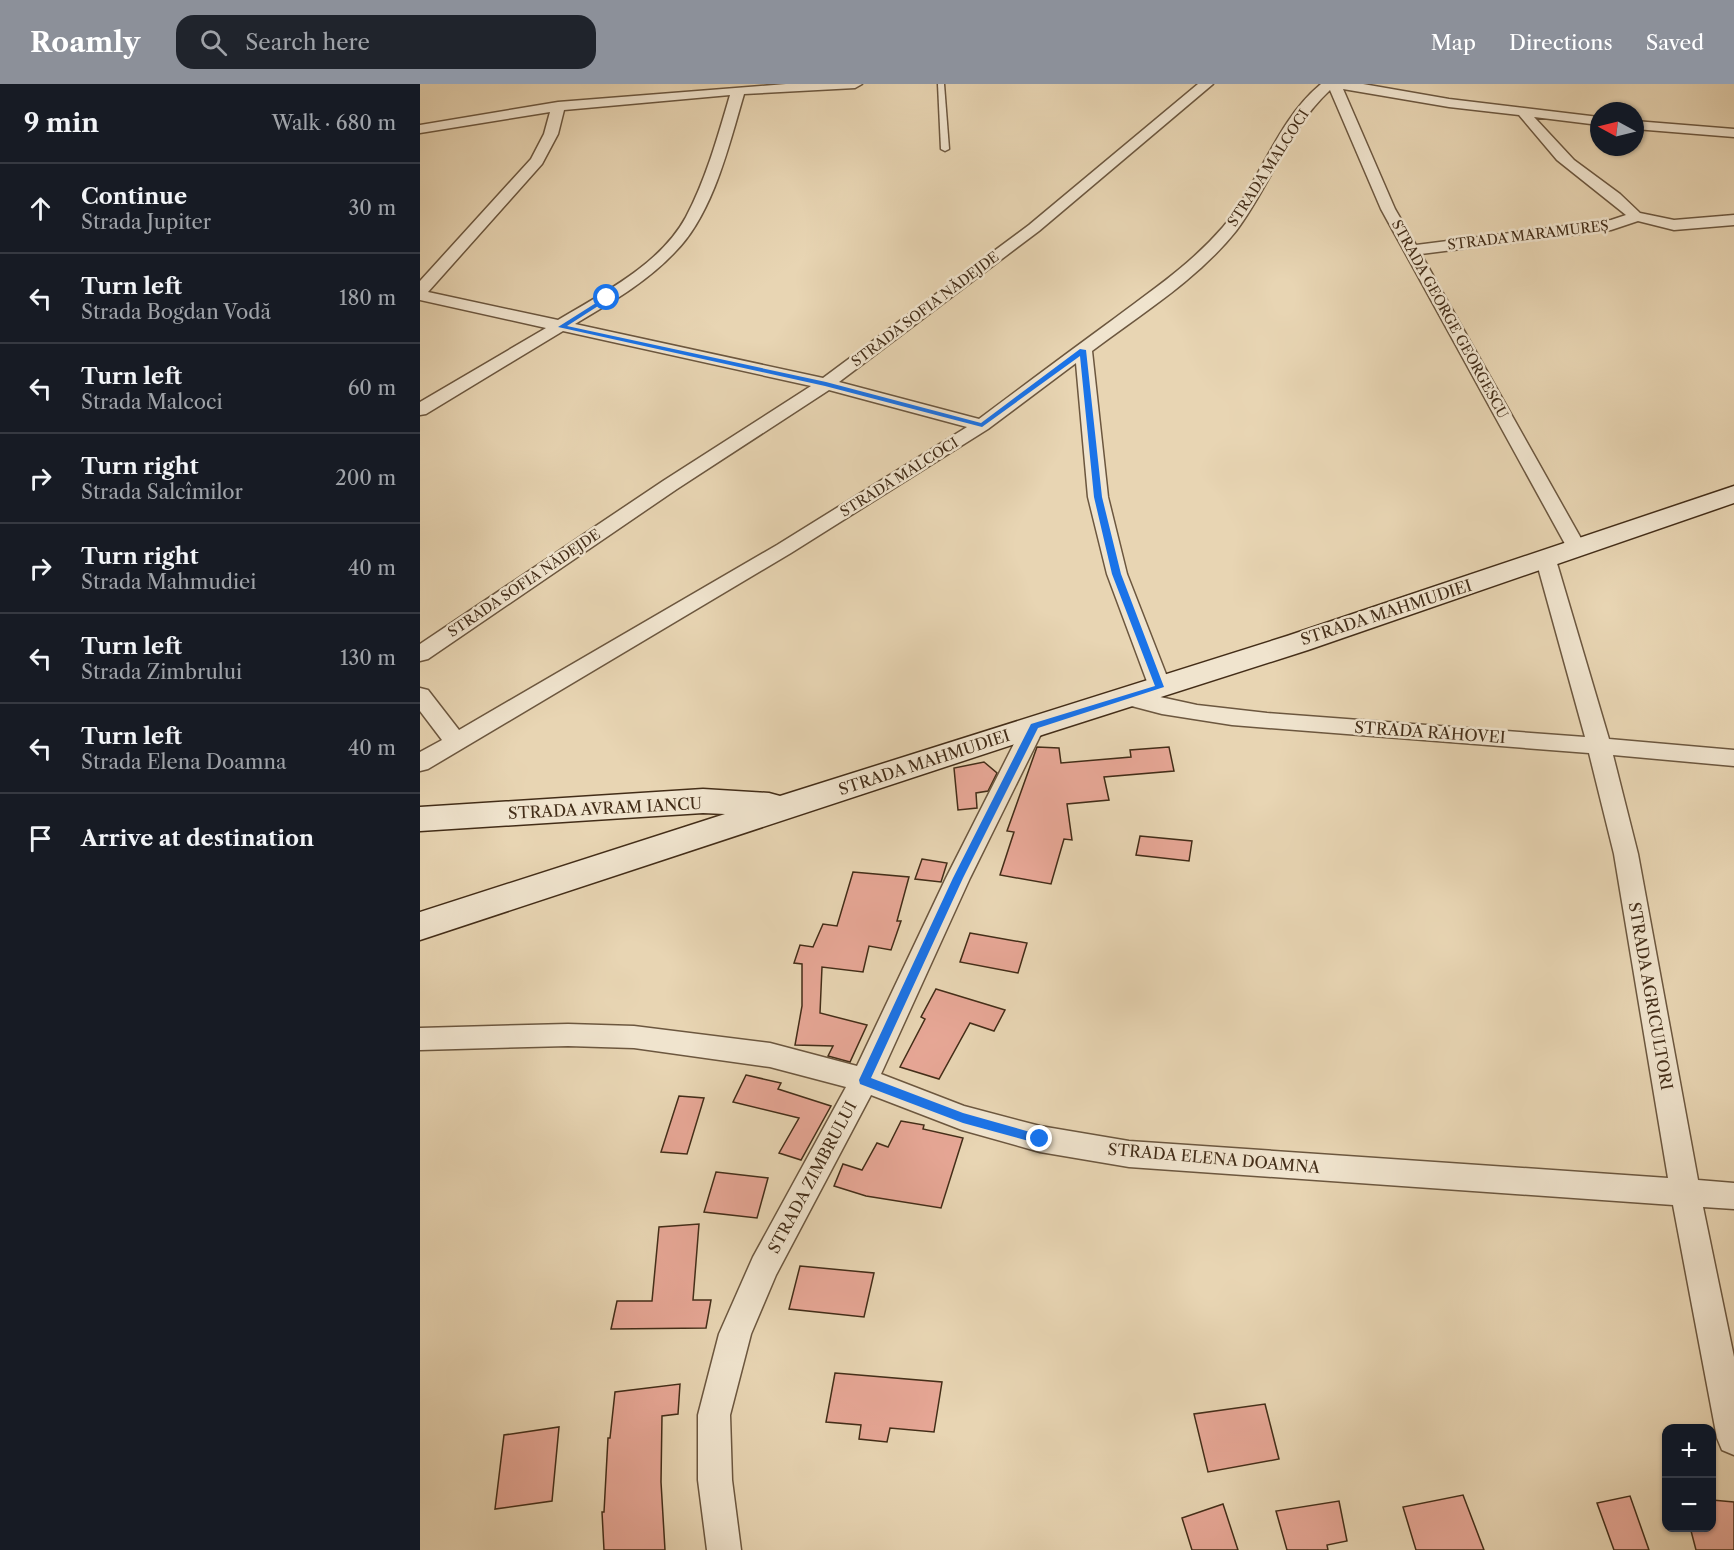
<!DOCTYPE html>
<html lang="en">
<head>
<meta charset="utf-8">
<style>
  :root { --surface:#171b24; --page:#20242c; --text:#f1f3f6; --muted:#9ea1a6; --line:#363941; --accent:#8c9099 }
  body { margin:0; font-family:"Libre Caslon Text",serif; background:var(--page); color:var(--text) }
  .controls { position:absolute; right:18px; bottom:18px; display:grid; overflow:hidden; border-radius:12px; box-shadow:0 2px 4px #0004 }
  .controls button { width:54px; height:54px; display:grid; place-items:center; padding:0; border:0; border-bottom:2px solid var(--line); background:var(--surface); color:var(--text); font:30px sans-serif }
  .compass { position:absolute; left:1170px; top:18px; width:54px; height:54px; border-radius:50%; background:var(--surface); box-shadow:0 2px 4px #0004; rotate:277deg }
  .stop { position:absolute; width:18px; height:18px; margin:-14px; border:4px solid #1a73e8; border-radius:50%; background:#fff }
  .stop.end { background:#1a73e8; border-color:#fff; box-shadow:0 2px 6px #0008 }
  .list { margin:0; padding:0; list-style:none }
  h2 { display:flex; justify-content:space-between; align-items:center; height:78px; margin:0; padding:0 24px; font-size:26px }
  h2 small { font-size:20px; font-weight:400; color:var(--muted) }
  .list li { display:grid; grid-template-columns:39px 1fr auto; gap:18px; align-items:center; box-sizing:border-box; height:90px; padding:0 24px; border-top:2px solid var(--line) }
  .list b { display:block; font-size:22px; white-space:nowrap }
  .list p { margin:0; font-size:20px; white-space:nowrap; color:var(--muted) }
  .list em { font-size:20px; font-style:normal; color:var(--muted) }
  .icon { flex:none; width:33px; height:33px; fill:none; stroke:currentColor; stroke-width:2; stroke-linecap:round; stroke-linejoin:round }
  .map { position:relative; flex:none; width:1314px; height:1466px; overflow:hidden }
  header { display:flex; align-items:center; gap:36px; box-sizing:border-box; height:84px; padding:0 30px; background:var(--accent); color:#fff }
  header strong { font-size:28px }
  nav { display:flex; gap:33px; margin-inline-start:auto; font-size:21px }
  .search { width:420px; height:54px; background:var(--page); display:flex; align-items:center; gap:15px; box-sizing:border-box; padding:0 21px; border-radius:18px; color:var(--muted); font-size:22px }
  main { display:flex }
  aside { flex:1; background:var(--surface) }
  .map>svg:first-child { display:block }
  .building { fill:#e7a796; stroke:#432d18; stroke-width:1.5 }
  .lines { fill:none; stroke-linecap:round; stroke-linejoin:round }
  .lane-casing { stroke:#6c573f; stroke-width:3 }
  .street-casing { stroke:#6c573f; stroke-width:3 }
  .secondary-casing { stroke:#432d18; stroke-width:3 }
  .lane { fill:#f0e4ce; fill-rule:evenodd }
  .street { fill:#f0e4ce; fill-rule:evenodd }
  .secondary { fill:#f0e4ce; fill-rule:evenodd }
  .route { fill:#1a73e8 }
  .labels { text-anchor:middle; stroke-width:5; stroke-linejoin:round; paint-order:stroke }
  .far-street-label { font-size:14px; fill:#432d18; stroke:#f0e4ce }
  .street-label { font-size:16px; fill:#432d18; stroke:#f0e4ce }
</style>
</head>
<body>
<header>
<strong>Roamly</strong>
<div class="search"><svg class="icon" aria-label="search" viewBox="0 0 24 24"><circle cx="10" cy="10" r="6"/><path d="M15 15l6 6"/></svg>Search here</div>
<nav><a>Map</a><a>Directions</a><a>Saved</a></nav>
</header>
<main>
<aside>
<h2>9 min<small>Walk · 680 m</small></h2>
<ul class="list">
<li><svg class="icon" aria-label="ahead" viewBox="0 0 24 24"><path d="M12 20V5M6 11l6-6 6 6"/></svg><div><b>Continue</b><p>Strada Jupiter</p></div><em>30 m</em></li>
<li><svg class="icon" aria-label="left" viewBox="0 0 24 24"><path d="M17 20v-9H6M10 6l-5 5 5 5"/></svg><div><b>Turn left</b><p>Strada Bogdan Vodă</p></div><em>180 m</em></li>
<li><svg class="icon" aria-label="left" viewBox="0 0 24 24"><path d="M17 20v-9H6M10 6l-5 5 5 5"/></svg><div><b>Turn left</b><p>Strada Malcoci</p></div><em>60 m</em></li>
<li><svg class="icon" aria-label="right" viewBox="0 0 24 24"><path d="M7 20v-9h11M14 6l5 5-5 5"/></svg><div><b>Turn right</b><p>Strada Salcîmilor</p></div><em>200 m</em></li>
<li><svg class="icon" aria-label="right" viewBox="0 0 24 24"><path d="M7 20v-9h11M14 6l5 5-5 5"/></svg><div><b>Turn right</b><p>Strada Mahmudiei</p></div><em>40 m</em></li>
<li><svg class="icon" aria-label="left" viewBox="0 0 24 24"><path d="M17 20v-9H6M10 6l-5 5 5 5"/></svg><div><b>Turn left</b><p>Strada Zimbrului</p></div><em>130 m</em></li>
<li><svg class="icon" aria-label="left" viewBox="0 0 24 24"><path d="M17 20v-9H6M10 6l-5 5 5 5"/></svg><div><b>Turn left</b><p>Strada Elena Doamna</p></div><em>40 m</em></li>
<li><svg class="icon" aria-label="arrive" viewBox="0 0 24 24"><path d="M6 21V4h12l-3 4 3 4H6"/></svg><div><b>Arrive at destination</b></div></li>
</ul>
</aside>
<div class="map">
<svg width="1314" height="1466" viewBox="0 0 1314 1466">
  <rect width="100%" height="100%" fill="#e8d5b3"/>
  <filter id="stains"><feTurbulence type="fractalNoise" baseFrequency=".00333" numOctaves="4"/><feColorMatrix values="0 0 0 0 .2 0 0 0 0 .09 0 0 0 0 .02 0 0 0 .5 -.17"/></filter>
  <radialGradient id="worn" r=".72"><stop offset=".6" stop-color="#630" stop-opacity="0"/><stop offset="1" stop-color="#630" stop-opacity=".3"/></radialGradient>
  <g class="building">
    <path d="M617,663L639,664L641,679L711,673L710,666L749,663L754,687L684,693L689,716L647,720L652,756L644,755L631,800L580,791L594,748L587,747Z"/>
    <path d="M564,678L577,689L568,707L556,709L557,724L538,726L534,684Z"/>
    <path d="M720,752L772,757L769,777L716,771Z"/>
    <path d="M502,775L527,779L521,798L495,795Z"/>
    <path d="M433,788L489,793L477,837H481L471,866L449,862L443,888L402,883L400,929L447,941L430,978L408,972L413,962L375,961L382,922V880L374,879L380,861L393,863L403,840L417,842Z"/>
    <path d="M550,849L607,859L598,889L540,878Z"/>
    <path d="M516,905L585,926L574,947L550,939L519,995L480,983L505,935L501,933Z"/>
    <path d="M326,991L361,999L358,1005L411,1022L381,1076L359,1069L379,1034L313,1018Z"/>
    <path d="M259,1012L284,1014L267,1070L241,1068Z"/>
    <path d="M481,1037L504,1041L503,1045L543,1054L521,1124L446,1112L414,1102L423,1080L442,1086L457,1059L468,1063Z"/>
    <path d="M296,1088L348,1094L337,1134L284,1128Z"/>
    <path d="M279,1140L273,1216H291L286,1244L191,1245L197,1217H232L239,1143Z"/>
    <path d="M380,1182L454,1189L444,1233L369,1225Z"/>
    <path d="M415,1289L522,1298L514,1348L470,1344L467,1358L439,1355L441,1341L406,1338Z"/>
    <path d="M260,1300L258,1330L242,1332L241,1398L245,1466H184L182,1428H184L188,1354H190L195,1308Z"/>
    <path d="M845,1320L859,1375L788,1388L774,1330Z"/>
    <path d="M139,1343L132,1417L75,1425L84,1351Z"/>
    <path d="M1043,1411L1064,1466H996L983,1423Z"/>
    <path d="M1210,1412L1229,1466H1194L1177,1419Z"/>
    <path d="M1292,1416L1314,1418V1466H1276L1270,1443H1292Z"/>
    <path d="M919,1417L927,1457L907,1461L908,1466H867L856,1427Z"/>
    <path d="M803,1420L818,1466H772L762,1434Z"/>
  </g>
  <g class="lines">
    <defs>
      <path id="lane" d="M518,0H524L529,65L525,67L521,65Z"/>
      <g id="street">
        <path d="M366,0H442L435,4L324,10C309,61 293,130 255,168C227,198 190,219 155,240L403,294L609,141L778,0H793L619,147L419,298L559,335C603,302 647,269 691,237C732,206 769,182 803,143C840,99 856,37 901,0H943L1029,15L1179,33V41L1114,33L1154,76L1200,110L1220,129L1254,136L1314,131V141L1254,146L1218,137L1191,146L1001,170L1167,465L1164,469H1150L961,125L910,6C868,45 850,102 816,147C777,196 721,230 672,267L688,413L707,490L751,603L748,608L740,610L732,608L729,603L687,490L668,413L656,279L568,345L371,469L8,685L0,687V668L22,656L0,627V604L8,606L39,646L357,461L547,343L409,306L257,405L8,575L0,577V560L243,397L391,302L143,247L6,330L0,331V318L126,244L0,216V197L111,75L124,50L130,28L0,49V41L138,18ZM923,5L1029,23L1099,31L1137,76L1206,131L1191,136L996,161L975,125ZM310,11C298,52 286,95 266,133C240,181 183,209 138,236L8,208L122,80L138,50L144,26Z"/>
        <path d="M1215,37L1314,45V53L1215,45Z"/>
        <path d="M1126,470L1133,472L1136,476L1189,655L1314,666V682L1193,671L1218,770L1278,1096L1314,1099V1125L1283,1123L1314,1273V1371L1302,1366L1297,1354L1253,1121L709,1083L620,1068L542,1046L451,1011L356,1191L331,1250L310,1331L312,1396L321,1466H287L278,1396V1331L299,1250L333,1173L426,1003L350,983L214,964L148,962L0,966V944L148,940L214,942L350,959L437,982L526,794L603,642L606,636L614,634L622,636L625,642L550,794L461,990L544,1022L620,1042L709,1057L1248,1094L1194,770L1169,669L812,641L742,630L700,619L697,614L700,609L708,606L777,621L847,629L1165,653L1116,476L1119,472Z"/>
      </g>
      <path id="secondary" d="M1314,402V419L888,566L625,650L0,856V828L305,730L283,729L0,747V723L283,705L349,709L360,712L867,552Z"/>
    </defs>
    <use href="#lane" class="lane-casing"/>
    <use href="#street" class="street-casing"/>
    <use href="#secondary" class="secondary-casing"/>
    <use href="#lane" class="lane"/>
    <use href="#street" class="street"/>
    <use href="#secondary" class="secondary"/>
  </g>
  <path class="route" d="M187,212L189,215L147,242L406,298L561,339L660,265L666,266L682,413L701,490L744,603L618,644L543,794L451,994L543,1029L624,1052V1059L620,1060L543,1039L440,1000L439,996L533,794L611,640L735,602L692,490L674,413L660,272L562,343L405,302L138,243Z"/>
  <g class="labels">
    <g class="far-street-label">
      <text transform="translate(848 84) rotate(-57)" y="5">STRADA MALCOCI</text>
      <text transform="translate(1108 151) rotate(-7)" y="5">STRADA MARAMUREȘ</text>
      <text transform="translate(505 225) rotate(-37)" y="5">STRADA SOFIA NĂDEJDE</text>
      <text transform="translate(1030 235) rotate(61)" y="5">STRADA GEORGE GEORGESCU</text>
      <text transform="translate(479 393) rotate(-32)" y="5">STRADA MALCOCI</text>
      <text transform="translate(104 499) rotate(-34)" y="5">STRADA SOFIA NĂDEJDE</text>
    </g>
    <g class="street-label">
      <text transform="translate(966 528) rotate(-18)" y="6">STRADA MAHMUDIEI</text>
      <text transform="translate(1010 648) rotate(4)" y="6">STRADA RAHOVEI</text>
      <text transform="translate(504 678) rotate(-18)" y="6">STRADA MAHMUDIEI</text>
      <text transform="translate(185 724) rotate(-3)" y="6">STRADA AVRAM IANCU</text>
      <text transform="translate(1231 912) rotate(80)" y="6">STRADA AGRICULTORI</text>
      <text transform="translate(794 1074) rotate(5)" y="6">STRADA ELENA DOAMNA</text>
      <text transform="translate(392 1093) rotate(-62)" y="6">STRADA ZIMBRULUI</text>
    </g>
  </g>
  <rect width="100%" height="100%" filter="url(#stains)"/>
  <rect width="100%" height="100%" fill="url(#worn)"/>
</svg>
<div class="controls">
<button>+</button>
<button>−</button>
</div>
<svg class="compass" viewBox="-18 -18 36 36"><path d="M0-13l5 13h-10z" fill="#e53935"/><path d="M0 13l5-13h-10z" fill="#9ea1a6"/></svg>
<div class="stop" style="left:187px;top:214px"></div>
<div class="stop end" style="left:620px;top:1055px"></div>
</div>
</main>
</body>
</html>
